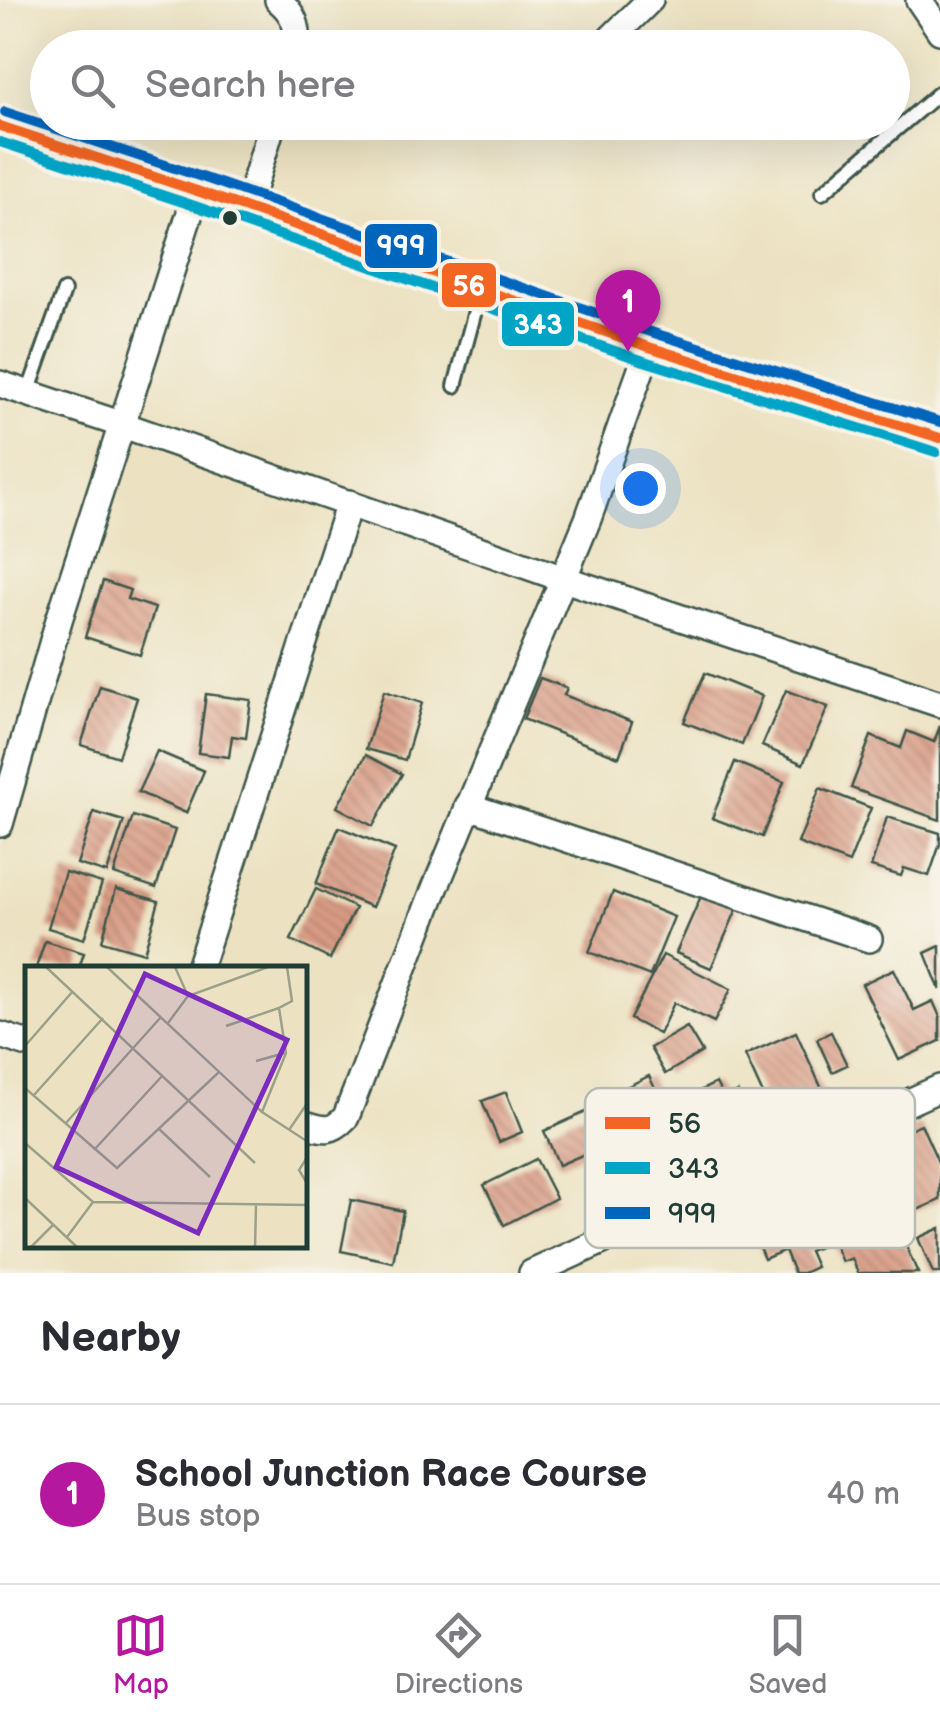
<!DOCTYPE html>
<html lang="en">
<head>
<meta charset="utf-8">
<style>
  :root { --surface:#fff; --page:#f7f7f7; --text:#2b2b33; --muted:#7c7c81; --line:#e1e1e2; --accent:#b5179e }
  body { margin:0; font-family:"Balsamiq Sans",sans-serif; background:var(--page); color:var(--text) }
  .you { position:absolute; left:640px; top:488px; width:35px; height:35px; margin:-25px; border:8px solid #fff; border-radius:50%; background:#1a73e8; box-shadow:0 0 0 15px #1a73e833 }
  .badge { display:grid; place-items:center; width:65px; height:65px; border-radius:50%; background:var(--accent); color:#fff; font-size:32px; font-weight:700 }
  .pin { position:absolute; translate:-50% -82px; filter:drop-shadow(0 2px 5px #0008) }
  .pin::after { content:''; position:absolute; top:52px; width:35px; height:30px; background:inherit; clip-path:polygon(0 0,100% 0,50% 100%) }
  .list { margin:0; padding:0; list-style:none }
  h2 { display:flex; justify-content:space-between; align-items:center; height:130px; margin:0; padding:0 40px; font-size:42px }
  h2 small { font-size:32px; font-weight:400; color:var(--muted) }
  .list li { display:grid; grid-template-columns:65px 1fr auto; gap:30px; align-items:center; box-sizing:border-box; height:180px; padding:0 40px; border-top:2px solid var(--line) }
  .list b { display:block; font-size:38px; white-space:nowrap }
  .list p { margin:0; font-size:32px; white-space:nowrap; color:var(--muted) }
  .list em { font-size:32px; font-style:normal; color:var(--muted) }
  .icon { flex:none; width:55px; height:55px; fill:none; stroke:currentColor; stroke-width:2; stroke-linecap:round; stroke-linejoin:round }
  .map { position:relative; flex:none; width:940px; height:1273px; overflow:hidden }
  .search { position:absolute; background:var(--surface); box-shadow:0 10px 40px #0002; left:30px; right:30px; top:30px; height:110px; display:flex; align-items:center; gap:25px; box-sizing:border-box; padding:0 35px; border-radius:55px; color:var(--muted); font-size:38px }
  .sheet { height:310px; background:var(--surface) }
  nav { display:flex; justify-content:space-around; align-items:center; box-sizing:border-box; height:140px; border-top:2px solid var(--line); background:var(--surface); font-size:28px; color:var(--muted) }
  nav a { display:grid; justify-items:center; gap:5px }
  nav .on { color:var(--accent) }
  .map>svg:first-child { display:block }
  .building { fill:url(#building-back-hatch) }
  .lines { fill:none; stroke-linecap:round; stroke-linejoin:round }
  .service-casing { stroke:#3e5649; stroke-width:18 }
  .minor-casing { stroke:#3e5649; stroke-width:30 }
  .tertiary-casing { stroke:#3e5649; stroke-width:38 }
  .service { stroke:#fff; stroke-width:12 }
  .minor { stroke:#fff; stroke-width:25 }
  .tertiary { stroke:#fff; stroke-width:32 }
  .bus-1-casing { stroke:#f7f3e8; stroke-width:18 }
  .bus-2-casing { stroke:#f7f3e8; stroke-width:18 }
  .bus-3-casing { stroke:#f7f3e8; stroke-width:18 }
  .bus-1 { stroke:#f26522; stroke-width:10 }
  .bus-2 { stroke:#02a4c6; stroke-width:10 }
  .bus-3 { stroke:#0065bd; stroke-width:10 }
  .bus-dot { fill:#1f3d34; stroke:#f7f3e8; stroke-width:4 }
  .inset-road { fill:none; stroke:#9aa089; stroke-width:2.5 }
  .view { fill:#7b2cbf; fill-opacity:0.15; stroke:#7b2cbf; stroke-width:5 }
  .inset-edge { fill:none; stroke:#1f3d34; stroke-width:5 }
  .key { fill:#f7f3e8; stroke:#b6bcb2; stroke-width:2.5 }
  .key-label { font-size:28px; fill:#1f3d34 }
  .line-badge { stroke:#f7f3e8; stroke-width:4 }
  .badge-label { font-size:28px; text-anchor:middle; font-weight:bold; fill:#fff }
</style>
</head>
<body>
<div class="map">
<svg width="940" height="1273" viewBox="0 0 940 1273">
  <defs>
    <pattern id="building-back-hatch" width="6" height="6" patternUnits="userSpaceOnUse" patternTransform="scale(2.5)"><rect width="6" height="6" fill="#d99b84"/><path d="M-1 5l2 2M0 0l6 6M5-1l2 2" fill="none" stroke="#af806d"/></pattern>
  </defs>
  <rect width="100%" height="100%" fill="#f7f3e8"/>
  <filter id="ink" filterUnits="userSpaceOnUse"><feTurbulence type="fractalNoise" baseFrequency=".01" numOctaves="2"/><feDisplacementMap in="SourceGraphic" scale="20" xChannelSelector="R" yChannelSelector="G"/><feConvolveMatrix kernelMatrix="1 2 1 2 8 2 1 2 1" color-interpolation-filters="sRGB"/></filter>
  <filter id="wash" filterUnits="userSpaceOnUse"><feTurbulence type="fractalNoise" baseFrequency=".0048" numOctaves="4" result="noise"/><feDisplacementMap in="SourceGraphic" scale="40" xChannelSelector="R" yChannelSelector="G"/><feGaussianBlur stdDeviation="2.25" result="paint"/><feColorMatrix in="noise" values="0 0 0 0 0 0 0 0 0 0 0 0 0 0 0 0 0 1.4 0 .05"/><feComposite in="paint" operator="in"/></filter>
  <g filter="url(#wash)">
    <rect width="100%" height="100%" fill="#ece2c2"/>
    <g id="blocks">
      <g class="building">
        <path d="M103,581L130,590L127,599L155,608L140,655L85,637Z"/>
        <path d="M705,673L762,696L742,745L684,722Z"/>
        <path d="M540,678L567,688L564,695L632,722L619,757L523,719Z"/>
        <path d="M100,686L137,698L118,757L81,745Z"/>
        <path d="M786,690L828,707L803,764L762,746Z"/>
        <path d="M384,691L422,703L405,760L366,749Z"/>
        <path d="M206,694L251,700L246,738L232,736L229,757L198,753Z"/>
        <path d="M940,726V820L851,788L871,736L901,748L907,731L934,742Z"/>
        <path d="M157,751L204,771L186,813L138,792Z"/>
        <path d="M366,755L402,774L373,826L337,807Z"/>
        <path d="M735,762L784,782L762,837L712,818Z"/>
        <path d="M820,788L871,808L849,863L798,843Z"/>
        <path d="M94,812L124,821L107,873L77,864Z"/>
        <path d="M133,816L175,830L156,888L114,874Z"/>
        <path d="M887,817L940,833V844L929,876L904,868L901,876L871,867Z"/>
        <path d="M339,827L395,850L372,907L316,884Z"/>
        <path d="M65,872L102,883L84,939L48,928Z"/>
        <path d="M116,889L159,901L144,953L102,941Z"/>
        <path d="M316,889L355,908L330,959L291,940Z"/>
        <path d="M613,892L674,917L650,976L589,952Z"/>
        <path d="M702,894L737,909L711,968L676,953Z"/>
        <path d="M45,941L84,953L79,968H36Z"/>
        <path d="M940,946V990L925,953Z"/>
        <path d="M663,955L731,989L714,1022L674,1003L659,1034L630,1019Z"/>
        <path d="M894,969L914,1010L933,1001L940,1017V1041L899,1060L862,984Z"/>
        <path d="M687,1027L702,1052L665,1074L650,1048Z"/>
        <path d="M796,1032L826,1098L805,1108L799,1097L770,1110L745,1055Z"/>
        <path d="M831,1032L847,1065L832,1072L817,1039Z"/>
        <path d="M649,1076L674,1128L633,1148L608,1096Z"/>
        <path d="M716,1083L724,1099L738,1092L751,1119L706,1141L685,1098Z"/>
        <path d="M506,1092L522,1132L499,1142L482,1101Z"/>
        <path d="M595,1108L610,1143L559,1165L544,1131Z"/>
        <path d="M921,1124L940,1166V1200L904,1216L873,1144Z"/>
        <path d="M536,1159L556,1198L504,1225L484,1185Z"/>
        <path d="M843,1168L846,1175L862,1169L888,1228L896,1224L918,1273H858L852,1258L842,1262L832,1239L858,1227L855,1219L830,1230L809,1183Z"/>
        <path d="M351,1200L403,1211L393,1262L341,1251Z"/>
        <path d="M802,1202L821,1246L809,1251L816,1267L803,1273H794L785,1250L764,1259L750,1225Z"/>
        <path d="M940,1228V1273H933L918,1238Z"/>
      </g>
    </g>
  </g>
  <g filter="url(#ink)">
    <use href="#blocks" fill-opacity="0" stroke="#3e5649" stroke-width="2.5"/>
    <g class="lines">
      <defs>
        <g id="service">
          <path d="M822,193L940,92"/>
          <path d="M455,386L480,292"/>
          <path d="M28,393L64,291"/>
        </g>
        <g id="minor">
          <path d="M278,0C294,13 299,27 297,48"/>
          <path d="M919,0L940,31"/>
          <path d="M601,48L650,0"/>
          <path d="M247,208L273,122"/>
          <path d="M0,384L123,425L564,579L940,704"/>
          <path d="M468,806L869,939"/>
          <path d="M0,824L59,620L197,191"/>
          <path d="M199,968L349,503"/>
          <path d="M0,1035L28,1044"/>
          <path d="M305,1124C325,1130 331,1133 346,1117L431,898L588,519L649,347"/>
          <path d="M532,1273L940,1088"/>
        </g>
        <path id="tertiary" d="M0,126L197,191L649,347L940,438"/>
      </defs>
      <use href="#service" class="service-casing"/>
      <use href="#minor" class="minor-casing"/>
      <use href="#tertiary" class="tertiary-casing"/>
      <use href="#service" class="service"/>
      <use href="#minor" class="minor"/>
      <use href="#tertiary" class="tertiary"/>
      <defs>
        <path id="bus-1" d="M0,126L197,191L649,347L940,438"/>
        <path id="bus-2" d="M0,142L192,205L644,361L936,452"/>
        <path id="bus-3" d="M5,112L202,177L654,333L940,422"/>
      </defs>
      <use href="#bus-1" class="bus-1-casing"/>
      <use href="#bus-2" class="bus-2-casing"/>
      <use href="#bus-3" class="bus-3-casing"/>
      <use href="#bus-1" class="bus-1"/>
      <use href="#bus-2" class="bus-2"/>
      <use href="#bus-3" class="bus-3"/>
    </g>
  </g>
  <circle class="bus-dot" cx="230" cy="218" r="9"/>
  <g transform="translate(25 966)">
    <rect width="282" height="282" fill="#ece2c2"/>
    <path class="inset-road" d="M21,1L230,197M82,1L237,146L283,176M150,1L163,30M143,57L163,30L243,1M201,60L254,42M0,80L48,25M231,95L260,87M0,122L92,202L194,106M9,129L78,52M237,146L261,87L254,42L267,35L262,1M40,158L136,51M134,163L185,211M264,164L283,136M0,177L68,236L283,239M69,184L138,109M283,190L274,204L283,219M0,232L53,282M42,271L68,236M5,282L29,258M76,282H203M230,282L231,239"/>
    <path class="view" d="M120,8L262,74L173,267L31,201Z"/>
    <rect width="282" height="282" class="inset-edge"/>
  </g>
  <rect x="585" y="1088" width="330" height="160" rx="15" class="key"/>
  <rect x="605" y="1117" width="45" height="12" fill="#f26522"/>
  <rect x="605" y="1162" width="45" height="12" fill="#02a4c6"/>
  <rect x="605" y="1207" width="45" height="12" fill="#0065bd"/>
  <g class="key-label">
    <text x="668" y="1133">56</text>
    <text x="668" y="1178">343</text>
    <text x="668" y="1223">999</text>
  </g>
  <g class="line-badge">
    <rect x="363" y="222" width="76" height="48" rx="10" fill="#0065bd"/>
    <rect x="440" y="261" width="58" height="48" rx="10" fill="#f26522"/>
    <rect x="500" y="300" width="76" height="48" rx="10" fill="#02a4c6"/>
  </g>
  <g class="badge-label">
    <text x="401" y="255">999</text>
    <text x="469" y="295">56</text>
    <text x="538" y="334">343</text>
  </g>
</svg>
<div class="you"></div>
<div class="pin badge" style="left:628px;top:352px">1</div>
<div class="search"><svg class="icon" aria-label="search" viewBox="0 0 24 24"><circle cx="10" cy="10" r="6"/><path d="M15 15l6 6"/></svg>Search here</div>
</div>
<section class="sheet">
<h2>Nearby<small></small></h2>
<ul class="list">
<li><span class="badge">1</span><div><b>School Junction Race Course</b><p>Bus stop</p></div><em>40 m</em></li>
</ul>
</section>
<nav>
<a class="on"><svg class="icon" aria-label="map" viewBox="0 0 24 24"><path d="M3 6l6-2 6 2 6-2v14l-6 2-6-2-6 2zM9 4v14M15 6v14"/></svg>Map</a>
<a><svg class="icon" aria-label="directions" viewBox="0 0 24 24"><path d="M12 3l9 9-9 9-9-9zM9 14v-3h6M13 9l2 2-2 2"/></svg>Directions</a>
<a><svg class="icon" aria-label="saved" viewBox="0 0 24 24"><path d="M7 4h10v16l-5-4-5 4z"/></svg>Saved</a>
</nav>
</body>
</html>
